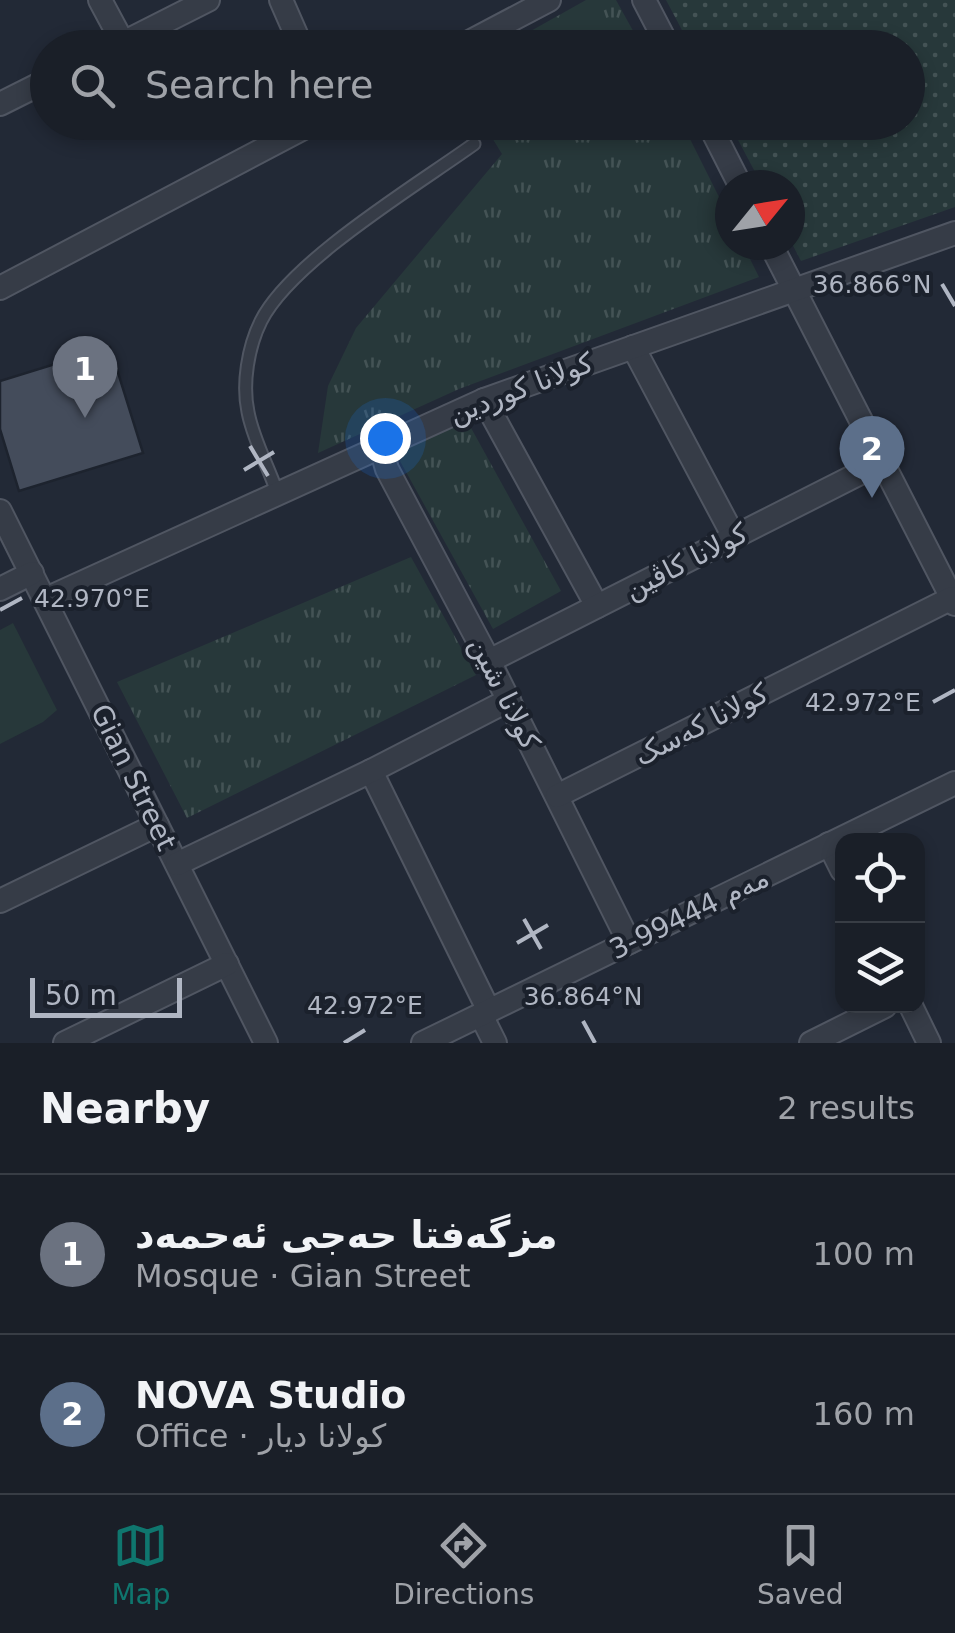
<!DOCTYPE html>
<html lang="en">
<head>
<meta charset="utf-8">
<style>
  :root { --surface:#1a1f28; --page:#232730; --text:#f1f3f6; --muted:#9fa2a8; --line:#383d45; --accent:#0f766e }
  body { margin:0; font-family:"DejaVu Sans","Noto Naskh Arabic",sans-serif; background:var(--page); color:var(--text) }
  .controls { position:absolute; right:30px; bottom:30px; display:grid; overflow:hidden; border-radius:20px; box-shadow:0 5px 15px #0003 }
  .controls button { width:90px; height:90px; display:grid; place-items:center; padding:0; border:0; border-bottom:2px solid var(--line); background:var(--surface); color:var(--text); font:50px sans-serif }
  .compass { position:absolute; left:715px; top:170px; width:90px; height:90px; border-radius:50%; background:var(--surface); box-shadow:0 5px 15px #0003; rotate:60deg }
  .scale { position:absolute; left:30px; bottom:25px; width:152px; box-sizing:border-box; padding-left:10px; border:5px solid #b0b6c3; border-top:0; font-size:28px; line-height:35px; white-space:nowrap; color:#b0b6c3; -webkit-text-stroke:8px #1b212c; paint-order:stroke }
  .you { position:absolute; left:385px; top:438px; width:35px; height:35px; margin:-25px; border:8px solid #fff; border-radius:50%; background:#1a73e8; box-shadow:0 0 0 15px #1a73e833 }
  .badge { display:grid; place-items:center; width:65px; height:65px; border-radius:50%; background:var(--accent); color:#fff; font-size:32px; font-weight:700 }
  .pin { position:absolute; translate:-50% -82px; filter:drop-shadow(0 2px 5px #0008) }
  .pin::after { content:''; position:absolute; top:52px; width:35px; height:30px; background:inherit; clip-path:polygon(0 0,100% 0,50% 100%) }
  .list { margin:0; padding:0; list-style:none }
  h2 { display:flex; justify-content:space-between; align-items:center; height:130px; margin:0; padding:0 40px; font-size:42px }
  h2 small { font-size:32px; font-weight:400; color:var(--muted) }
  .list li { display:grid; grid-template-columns:65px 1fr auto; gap:30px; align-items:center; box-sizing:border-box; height:160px; padding:0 40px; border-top:2px solid var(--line) }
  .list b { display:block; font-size:38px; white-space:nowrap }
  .list p { margin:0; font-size:32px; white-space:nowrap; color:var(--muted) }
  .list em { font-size:32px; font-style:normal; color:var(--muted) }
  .icon { flex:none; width:55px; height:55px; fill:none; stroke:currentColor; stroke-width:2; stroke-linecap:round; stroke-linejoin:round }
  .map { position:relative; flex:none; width:955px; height:1043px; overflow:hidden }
  .search { position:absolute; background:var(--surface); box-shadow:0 5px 15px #0003; left:30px; right:30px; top:30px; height:110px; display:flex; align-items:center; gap:25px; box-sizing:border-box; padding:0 35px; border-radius:55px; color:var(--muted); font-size:38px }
  .sheet { height:450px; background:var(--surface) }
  nav { display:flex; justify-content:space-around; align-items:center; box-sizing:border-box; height:140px; border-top:2px solid var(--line); background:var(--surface); font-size:28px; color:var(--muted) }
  nav a { display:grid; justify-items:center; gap:5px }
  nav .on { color:var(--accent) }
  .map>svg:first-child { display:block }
  .grass { fill:url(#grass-tufts) }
  .park { fill:url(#park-dots) }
  .garden { fill:#27383a }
  .building { fill:#444c5b; stroke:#1d232e; stroke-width:2.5 }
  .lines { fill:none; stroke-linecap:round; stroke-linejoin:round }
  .lane-casing { stroke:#505662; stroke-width:15 }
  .street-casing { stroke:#505662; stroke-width:26 }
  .lane { stroke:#363c47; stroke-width:11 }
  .street { stroke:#363c47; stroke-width:22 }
  .ticks { fill:none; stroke:#b0b6c3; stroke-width:4 }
  .labels { text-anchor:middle; stroke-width:8; stroke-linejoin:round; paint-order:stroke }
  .street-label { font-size:28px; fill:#b0b6c3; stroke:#1b212c }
  .ticks-label { font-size:25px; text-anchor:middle; fill:#b0b6c3; stroke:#1b212c; stroke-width:8; stroke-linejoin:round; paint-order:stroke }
</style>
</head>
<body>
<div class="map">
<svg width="955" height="1043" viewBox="0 0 955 1043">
  <defs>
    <pattern id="grass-tufts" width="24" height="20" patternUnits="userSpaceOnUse" patternTransform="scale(2.5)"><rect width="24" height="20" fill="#27383a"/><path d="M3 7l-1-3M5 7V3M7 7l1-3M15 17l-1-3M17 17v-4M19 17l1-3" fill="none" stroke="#445355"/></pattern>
    <pattern id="park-dots" width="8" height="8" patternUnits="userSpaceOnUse" patternTransform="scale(2.5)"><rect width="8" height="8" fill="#27383a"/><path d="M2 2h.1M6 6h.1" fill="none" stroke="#445355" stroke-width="1.8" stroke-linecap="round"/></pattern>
  </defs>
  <rect width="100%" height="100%" fill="#222936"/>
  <g class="grass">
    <path d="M586,0H616L642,47H502Z"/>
    <path d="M483,123H682L730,219V245H743L759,277L459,389L318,453L328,386L356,328L502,154Z"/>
    <path d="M465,417L561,591L493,629L400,461L411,446Z"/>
    <path d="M411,557L476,675L187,818L117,682Z"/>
  </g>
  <path class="park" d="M666,0H955V207L801,261L790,240V185H762L729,123L908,122V48L691,47Z"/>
  <path class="garden" d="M13,623L57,710L43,722L0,744V630Z"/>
  <path class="building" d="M110,347L143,453L19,491L0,429V381Z"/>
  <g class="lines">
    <defs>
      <path id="lane" d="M277,492C268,466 253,439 248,412C242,384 248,347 261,321C291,261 417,185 474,144"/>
      <g id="street">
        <path d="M100,0L123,43"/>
        <path d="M281,0L302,48"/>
        <path d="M644,0L669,48"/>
        <path d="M113,48L208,0"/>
        <path d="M458,48L549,0"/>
        <path d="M0,104L48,80"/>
        <path d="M708,122L740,185"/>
        <path d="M771,245L955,604"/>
        <path d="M0,288L315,122"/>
        <path d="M633,347L734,537"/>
        <path d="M484,400L597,606"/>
        <path d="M380,445L387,469L489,661L629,942"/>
        <path d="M0,511L266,1043"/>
        <path d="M0,589L32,573"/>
        <path d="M46,599L484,400L955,233"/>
        <path d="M489,661L882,462"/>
        <path d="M371,771L489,1011"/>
        <path d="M557,796L952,598"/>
        <path d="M829,844L842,870"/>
        <path d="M177,864L371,771L509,700"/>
        <path d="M0,901L157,825"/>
        <path d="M911,1006L929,1043"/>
        <path d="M481,1015L495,1043"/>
        <path d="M65,1043L227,964"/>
        <path d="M423,1043L955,783"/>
        <path d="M811,1043L885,1006"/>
      </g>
    </defs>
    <use href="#lane" class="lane-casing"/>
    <use href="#street" class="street-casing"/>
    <use href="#lane" class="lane"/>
    <use href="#street" class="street"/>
  </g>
  <path class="ticks" d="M942,284L955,306M250,446L268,476M244,470L274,452M0,610L22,598M933,702L955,690M524,919L541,949M517,943L548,925M583,1021L595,1043M344,1043L365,1030"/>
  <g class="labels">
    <g class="street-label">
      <text transform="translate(521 388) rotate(-21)" y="10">کولانا کوردین</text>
      <text transform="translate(686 561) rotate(-27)" y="10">کولانا کاڤین</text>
      <text transform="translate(505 693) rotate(63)" y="10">کولانا شین</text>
      <text transform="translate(701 724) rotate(-27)" y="10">کولانا کەسک</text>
      <text transform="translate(134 777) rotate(64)" y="10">Gian Street</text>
      <text transform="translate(689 913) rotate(-26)" y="10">مەم 99444-3</text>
    </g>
  </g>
  <g class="ticks-label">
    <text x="872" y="293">36.866°N</text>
    <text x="92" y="607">42.970°E</text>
    <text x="863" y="711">42.972°E</text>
    <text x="583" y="1005">36.864°N</text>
    <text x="365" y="1014">42.972°E</text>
  </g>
</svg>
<div class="controls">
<button><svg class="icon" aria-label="locate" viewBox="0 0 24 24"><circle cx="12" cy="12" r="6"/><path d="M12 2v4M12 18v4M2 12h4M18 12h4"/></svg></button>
<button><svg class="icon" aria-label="layers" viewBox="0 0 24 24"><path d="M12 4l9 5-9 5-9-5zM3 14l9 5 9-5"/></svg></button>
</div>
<svg class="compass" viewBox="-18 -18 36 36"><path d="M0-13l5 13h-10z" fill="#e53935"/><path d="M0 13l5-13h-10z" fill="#9fa2a8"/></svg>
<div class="scale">50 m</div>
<div class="you"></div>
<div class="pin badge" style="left:85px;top:418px;background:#6b7280">1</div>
<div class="pin badge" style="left:872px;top:498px;background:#5c6f8a">2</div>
<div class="search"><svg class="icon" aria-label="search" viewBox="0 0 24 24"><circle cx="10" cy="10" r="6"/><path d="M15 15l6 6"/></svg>Search here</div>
</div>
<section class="sheet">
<h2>Nearby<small>2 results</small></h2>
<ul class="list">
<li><span class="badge" style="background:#6b7280">1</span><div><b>مزگەفتا حەجی ئەحمەد</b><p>Mosque · Gian Street</p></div><em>100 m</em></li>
<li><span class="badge" style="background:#5c6f8a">2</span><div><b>NOVA Studio</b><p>Office · کولانا دیار</p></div><em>160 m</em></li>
</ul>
</section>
<nav>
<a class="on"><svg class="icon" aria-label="map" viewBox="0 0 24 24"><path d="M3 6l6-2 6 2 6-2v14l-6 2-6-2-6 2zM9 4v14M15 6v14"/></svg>Map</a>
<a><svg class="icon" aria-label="directions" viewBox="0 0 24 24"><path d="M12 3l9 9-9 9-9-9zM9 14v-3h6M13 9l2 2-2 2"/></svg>Directions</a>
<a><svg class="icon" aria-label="saved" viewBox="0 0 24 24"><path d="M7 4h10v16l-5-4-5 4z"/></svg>Saved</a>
</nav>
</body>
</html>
